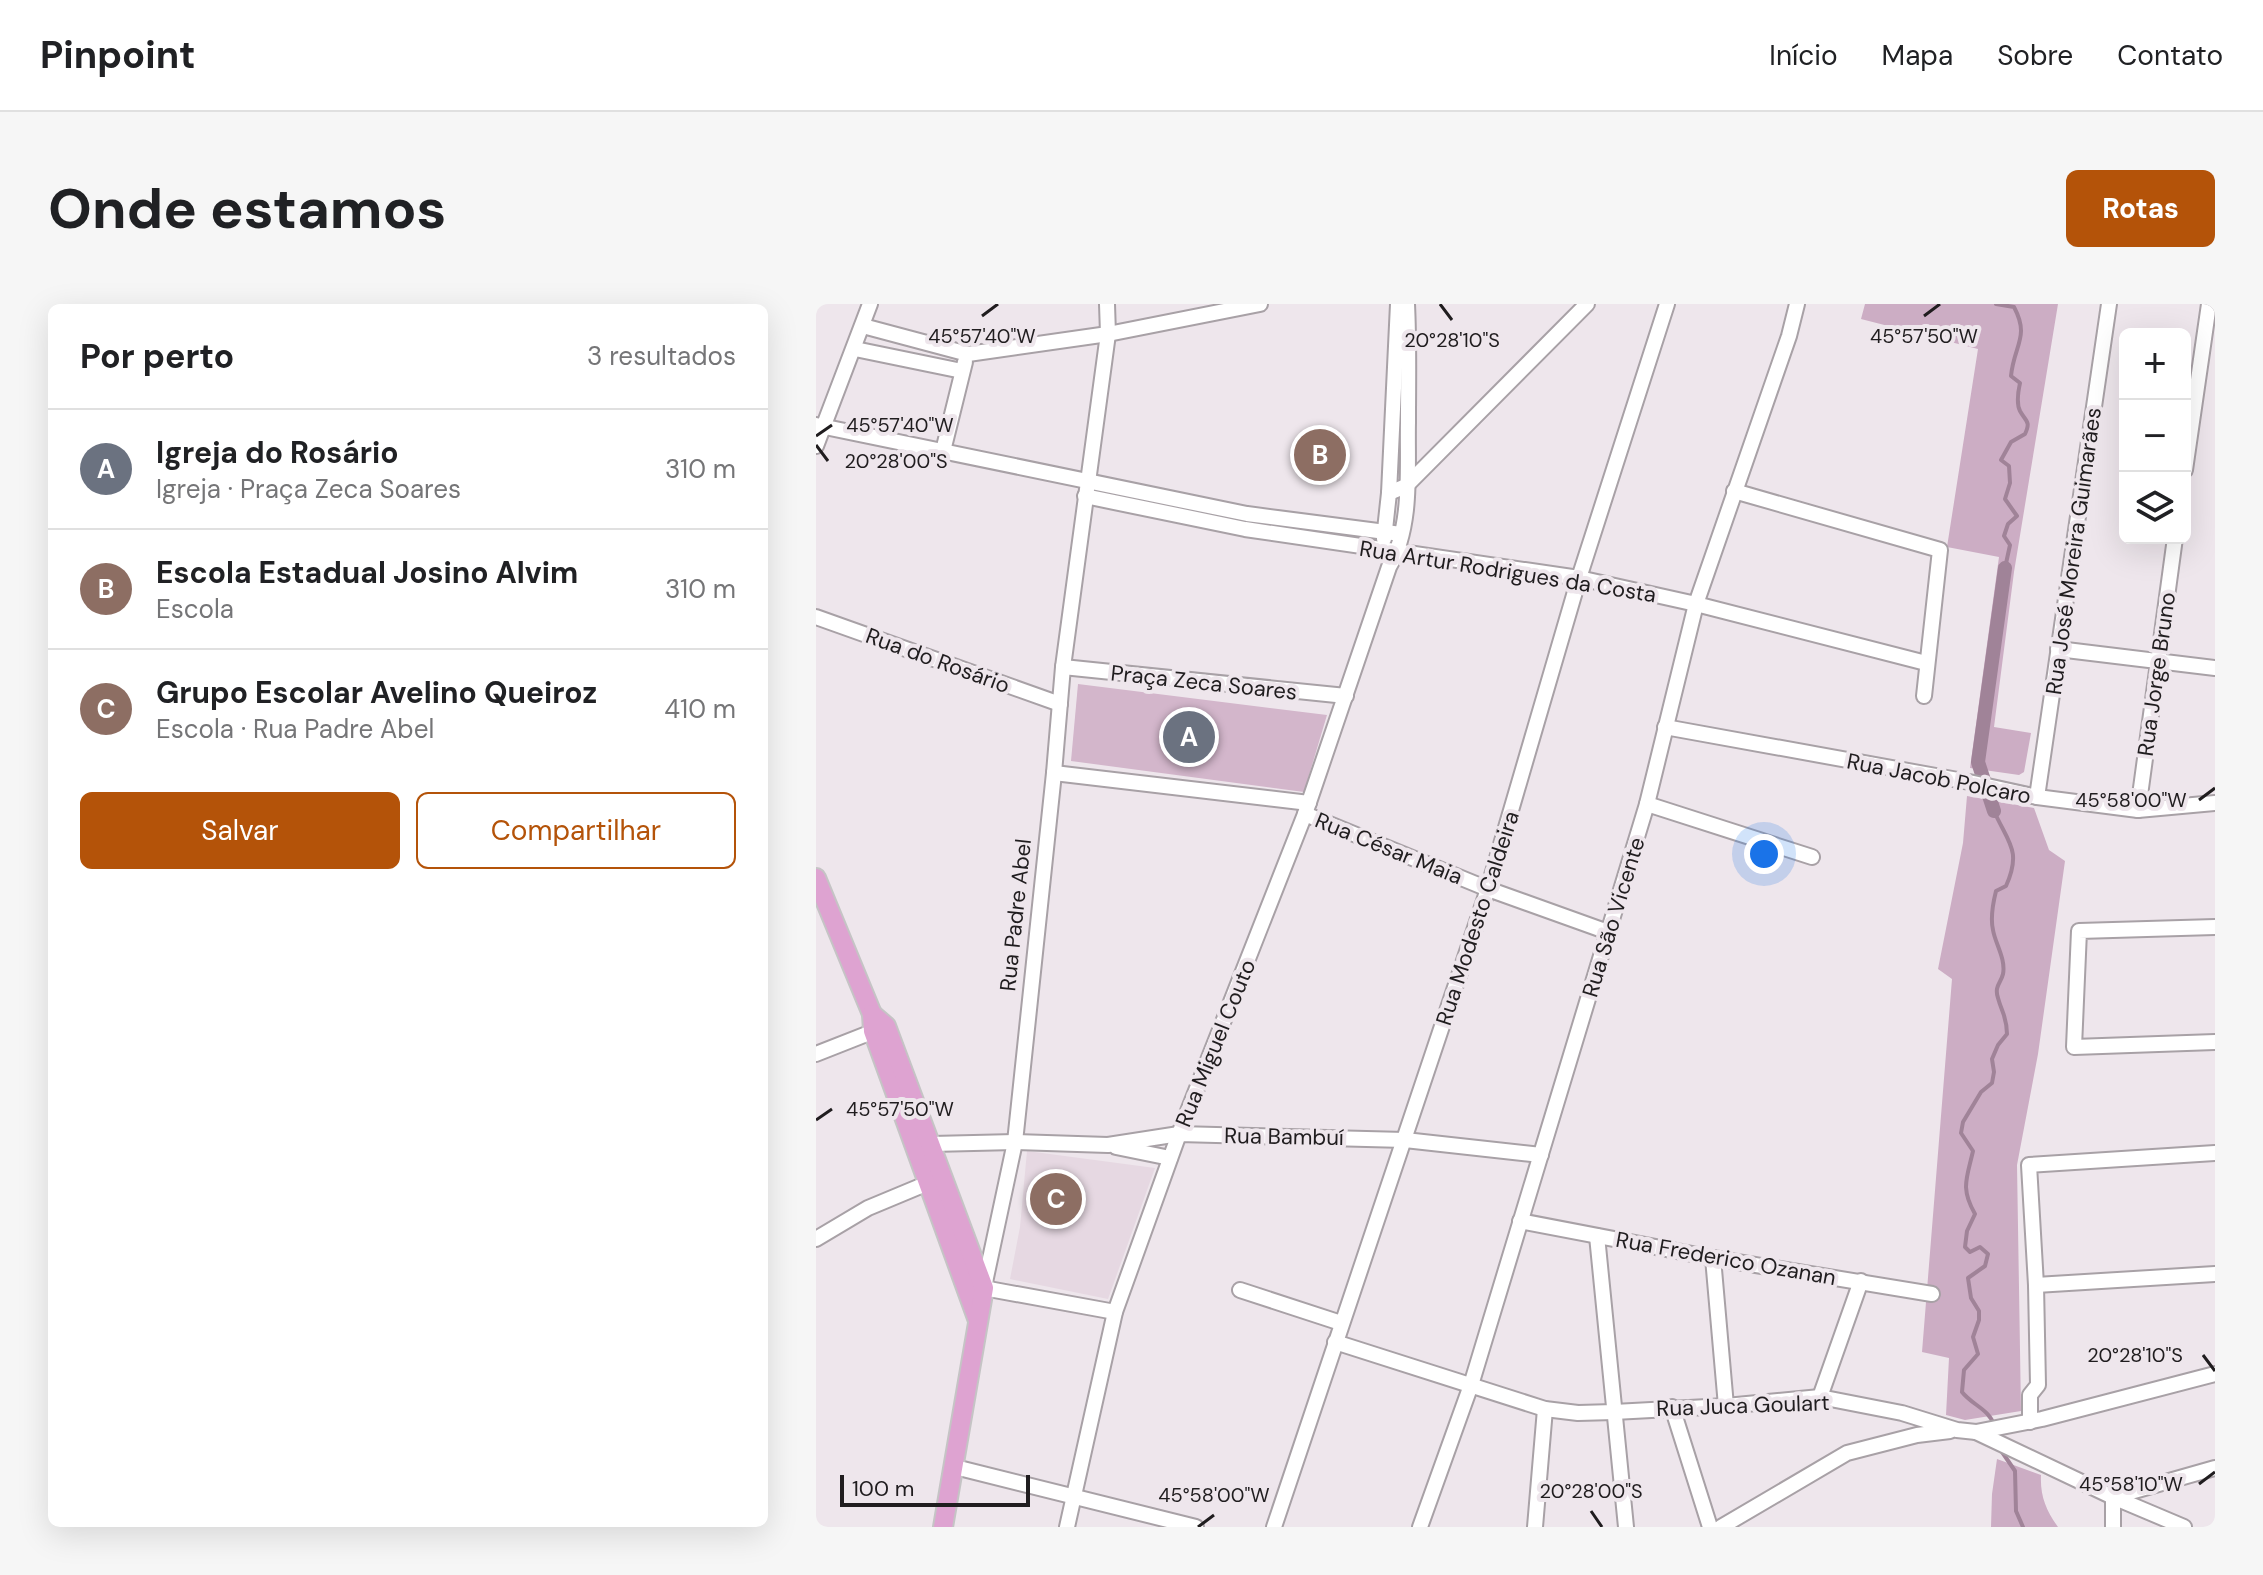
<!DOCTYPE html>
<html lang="pt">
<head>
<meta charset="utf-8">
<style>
  :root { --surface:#fff; --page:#f6f6f6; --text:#202124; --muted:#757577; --line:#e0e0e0; --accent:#b45309 }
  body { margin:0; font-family:"DM Sans",sans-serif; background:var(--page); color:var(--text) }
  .controls { position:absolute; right:24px; top:24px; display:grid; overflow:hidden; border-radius:12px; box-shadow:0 8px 32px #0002 }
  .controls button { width:72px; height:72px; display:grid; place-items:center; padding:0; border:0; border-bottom:2px solid var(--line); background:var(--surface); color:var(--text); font:40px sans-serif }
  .scale { position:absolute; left:24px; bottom:20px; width:190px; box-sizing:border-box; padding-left:8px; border:4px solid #201d1f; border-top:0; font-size:22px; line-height:28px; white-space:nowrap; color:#201d1f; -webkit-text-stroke:6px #eee6ec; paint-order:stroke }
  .you { position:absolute; left:948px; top:550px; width:28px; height:28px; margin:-20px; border:6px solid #fff; border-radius:50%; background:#1a73e8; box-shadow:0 0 0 12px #1a73e833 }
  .badge { display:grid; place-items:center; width:52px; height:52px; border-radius:50%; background:var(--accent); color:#fff; font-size:26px; font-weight:700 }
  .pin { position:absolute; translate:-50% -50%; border:4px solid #fff; box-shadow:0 2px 8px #0006 }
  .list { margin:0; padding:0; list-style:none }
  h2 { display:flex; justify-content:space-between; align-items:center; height:104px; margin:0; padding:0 32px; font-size:34px }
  h2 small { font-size:26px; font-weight:400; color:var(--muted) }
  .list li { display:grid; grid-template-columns:52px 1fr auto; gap:24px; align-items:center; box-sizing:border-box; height:120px; padding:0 32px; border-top:2px solid var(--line) }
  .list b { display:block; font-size:30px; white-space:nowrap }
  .list p { margin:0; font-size:26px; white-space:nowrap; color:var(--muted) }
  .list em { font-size:26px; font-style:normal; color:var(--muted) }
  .actions { display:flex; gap:16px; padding:24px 32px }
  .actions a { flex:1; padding:18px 0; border:2px solid var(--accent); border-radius:12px; text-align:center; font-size:28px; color:var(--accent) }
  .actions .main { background:var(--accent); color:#fff }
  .icon { flex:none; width:44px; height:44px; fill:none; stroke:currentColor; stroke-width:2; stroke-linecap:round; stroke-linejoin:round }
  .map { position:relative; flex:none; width:1399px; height:1223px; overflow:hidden; border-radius:12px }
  header { display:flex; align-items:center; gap:48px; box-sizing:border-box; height:112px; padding:0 40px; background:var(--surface); border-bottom:2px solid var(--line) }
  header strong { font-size:38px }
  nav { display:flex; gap:44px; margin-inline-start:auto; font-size:28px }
  .intro { display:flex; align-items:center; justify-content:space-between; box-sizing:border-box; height:192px; padding:0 48px }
  h1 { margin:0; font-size:56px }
  .button { padding:20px 36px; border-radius:12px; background:var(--accent); color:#fff; font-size:28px; font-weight:700 }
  main { display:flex; gap:48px; padding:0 48px }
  aside { flex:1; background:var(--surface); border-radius:12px; box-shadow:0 8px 32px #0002 }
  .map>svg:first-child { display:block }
  .built { fill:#e6d8e2 }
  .green { fill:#d3b6cb }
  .forest { fill:#ccadc4 }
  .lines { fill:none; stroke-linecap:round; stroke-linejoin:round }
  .stream { stroke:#a08398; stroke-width:4 }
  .canal { stroke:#a08398; stroke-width:14 }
  .minor-casing { stroke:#a8a1a6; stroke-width:18 }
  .major-casing { stroke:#c5c4c5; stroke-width:22 }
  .minor { stroke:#fff; stroke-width:14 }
  .major { stroke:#dea3d1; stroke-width:18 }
  .ticks { fill:none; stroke:#201d1f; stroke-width:3 }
  .labels { text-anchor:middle; stroke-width:8; stroke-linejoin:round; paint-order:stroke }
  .street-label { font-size:22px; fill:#201d1f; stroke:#eee6ec }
  .ticks-label { font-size:20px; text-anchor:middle; fill:#201d1f; stroke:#eee6ec; stroke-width:8; stroke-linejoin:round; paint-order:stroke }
</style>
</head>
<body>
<header>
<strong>Pinpoint</strong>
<nav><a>Início</a><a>Mapa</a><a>Sobre</a><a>Contato</a></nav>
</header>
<div class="intro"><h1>Onde estamos</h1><a class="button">Rotas</a></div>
<main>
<aside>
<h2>Por perto<small>3 resultados</small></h2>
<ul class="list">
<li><span class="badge" style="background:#6b7280">A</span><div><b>Igreja do Rosário</b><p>Igreja · Praça Zeca Soares</p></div><em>310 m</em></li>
<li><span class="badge" style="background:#8d6e63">B</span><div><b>Escola Estadual Josino Alvim</b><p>Escola</p></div><em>310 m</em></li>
<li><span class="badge" style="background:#8d6e63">C</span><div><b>Grupo Escolar Avelino Queiroz</b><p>Escola · Rua Padre Abel</p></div><em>410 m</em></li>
</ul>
<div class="actions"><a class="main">Salvar</a><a>Compartilhar</a></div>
</aside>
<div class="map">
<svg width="1399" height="1223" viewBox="0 0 1399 1223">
  <rect width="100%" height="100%" fill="#eee6ec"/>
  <path class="built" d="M211,847L339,864L292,995L194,975L204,923Z"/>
  <path class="green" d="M262,380L511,411L488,488L255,457Z"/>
  <g class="forest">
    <path d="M1049,0H1242L1198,268L1178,423L1215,429L1208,468L1203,471L1154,464L1183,253L1131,243L1162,45L1045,15Z"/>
    <path d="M1151,492L1218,504L1233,546L1249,557L1222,750L1201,861L1205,1107L1149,1116L1130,1111L1133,1054L1106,1048L1136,675L1122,665L1147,539Z"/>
    <path d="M1181,1155L1225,1171C1224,1192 1230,1206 1242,1223H1175L1176,1190Z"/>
  </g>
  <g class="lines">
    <g class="stream">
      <path d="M1180,0L1198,3C1214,33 1198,41 1195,72L1204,79C1202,88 1200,99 1204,107C1210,118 1215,117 1209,130L1195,138L1185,156L1193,162L1194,179L1189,195L1201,212L1192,220L1188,232L1194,241L1189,264"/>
      <path d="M1178,507C1192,539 1206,546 1190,582L1180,587C1177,599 1174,613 1177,626C1179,639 1190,655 1187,670C1185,679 1178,682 1182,694C1186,709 1191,713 1191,730L1182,741L1176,755L1178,768L1176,779L1165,788L1147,818L1145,829L1157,847C1151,874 1144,884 1159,910L1151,927L1149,943L1154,948L1164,943L1172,950L1169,962L1152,974L1155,994L1163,1007V1016L1157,1033L1162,1050L1148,1066L1146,1088C1156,1101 1173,1105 1178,1121"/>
      <path d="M1184,1145L1199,1167L1200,1207L1207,1223"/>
    </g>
    <path class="canal" d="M1178,507L1162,458L1189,264"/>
    <defs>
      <g id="minor">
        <path d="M47,22L152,50L292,30L444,0"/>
        <path d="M39,45L146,67"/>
        <path d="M0,121L431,210L585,230"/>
        <path d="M0,142L54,0"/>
        <path d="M127,147L149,58"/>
        <path d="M1369,166L1393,0"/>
        <path d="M918,187L1124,246L1108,392"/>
        <path d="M573,189L590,182L771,0"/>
        <path d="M269,192L429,225L763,274L880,300L1110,359"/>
        <path d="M568,235L573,189L582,0"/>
        <path d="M0,313L244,400"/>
        <path d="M1242,345L1399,364"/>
        <path d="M247,363L530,392"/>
        <path d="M849,423L1153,478L1221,493L1322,506L1399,499"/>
        <path d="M238,469L493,499"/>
        <path d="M1221,493L1293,0"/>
        <path d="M831,500L996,553"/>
        <path d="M1322,506L1359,234"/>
        <path d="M489,510L672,585L792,628"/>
        <path d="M1399,623L1263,627L1258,743L1399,738"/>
        <path d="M0,750L66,724"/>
        <path d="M300,843L354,854"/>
        <path d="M115,848L116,840L199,838L292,841L363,830L589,836L725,851"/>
        <path d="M704,917L897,954L1116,990"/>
        <path d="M781,932L810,1223"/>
        <path d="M0,935L52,904L112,879L113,869"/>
        <path d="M897,954L910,1102"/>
        <path d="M1220,981L1399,970"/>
        <path d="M162,983L299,1008"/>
        <path d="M168,983L199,838L238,469L247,363L292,30L291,0"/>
        <path d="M424,986L525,1019"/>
        <path d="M519,1038L729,1105L762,1109L798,1108L910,1102L1004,1093L1086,1109L1141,1126L1160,1128L1297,1193L1368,1223"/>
        <path d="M1004,1093L1045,977"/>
        <path d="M856,1103L894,1223"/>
        <path d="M1214,1118V1091L1222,1081L1220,981L1213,861L1399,849"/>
        <path d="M1160,1128L1226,1115L1399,1070"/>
        <path d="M139,1163L380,1223"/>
        <path d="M1297,1193L1399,1164"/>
        <path d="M1297,1193V1223"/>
        <path d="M251,1223L299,1008L363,830L489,510L573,263C597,222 591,164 592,118C592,78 593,39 591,0"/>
        <path d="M458,1223L672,585L763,274L851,0"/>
        <path d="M604,1223L655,1081L831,500L880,300L973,32L981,0"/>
        <path d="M719,1223L729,1105"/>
        <path d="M905,1223L1031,1149L1101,1131L1134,1127"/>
      </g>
      <g id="major">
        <path d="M0,574L56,710L57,727L161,1014"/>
        <path d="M56,710L70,722L168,984L127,1223"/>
      </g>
    </defs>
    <use href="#minor" class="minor-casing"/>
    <use href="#major" class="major-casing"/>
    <use href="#minor" class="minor"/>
    <use href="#major" class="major"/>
  </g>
  <path class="ticks" d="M624,0L636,16M166,12L182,0M1108,12L1124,0M0,132L16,121M0,141L12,157M1383,496L1399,484M0,816L16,805M1387,1051L1399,1067M1383,1180L1399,1168M775,1207L786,1223M382,1223L398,1211"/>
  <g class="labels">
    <g class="street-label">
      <text transform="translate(1257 247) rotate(-82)" y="8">Rua José Moreira Guimarães</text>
      <text transform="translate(692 267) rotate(9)" y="8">Rua Artur Rodrigues da Costa</text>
      <text transform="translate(122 356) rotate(20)" y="8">Rua do Rosário</text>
      <text transform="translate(1340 370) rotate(-82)" y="8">Rua Jorge Bruno</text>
      <text transform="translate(388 378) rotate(6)" y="8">Praça Zeca Soares</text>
      <text transform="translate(1123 474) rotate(11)" y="8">Rua Jacob Polcaro</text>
      <text transform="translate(573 544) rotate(22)" y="8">Rua César Maia</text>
      <text transform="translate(199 611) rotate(-84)" y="8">Rua Padre Abel</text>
      <text transform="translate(797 613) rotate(-73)" y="8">Rua São Vicente</text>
      <text transform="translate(661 614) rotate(-72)" y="8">Rua Modesto Caldeira</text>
      <text transform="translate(399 739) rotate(-68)" y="8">Rua Miguel Couto</text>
      <text transform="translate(468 832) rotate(1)" y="8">Rua Bambuí</text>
      <text transform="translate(910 954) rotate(10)" y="8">Rua Frederico Ozanan</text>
      <text transform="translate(927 1101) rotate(-2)" y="8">Rua Juca Goulart</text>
    </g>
  </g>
  <g class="ticks-label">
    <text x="166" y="39">45°57'40"W</text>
    <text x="1108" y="39">45°57'50"W</text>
    <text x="636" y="43">20°28'10"S</text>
    <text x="84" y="128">45°57'40"W</text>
    <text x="80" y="164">20°28'00"S</text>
    <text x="1315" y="503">45°58'00"W</text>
    <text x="84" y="812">45°57'50"W</text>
    <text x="1319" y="1058">20°28'10"S</text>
    <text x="1315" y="1187">45°58'10"W</text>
    <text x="775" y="1194">20°28'00"S</text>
    <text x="398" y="1198">45°58'00"W</text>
  </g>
</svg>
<div class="controls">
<button>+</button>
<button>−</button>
<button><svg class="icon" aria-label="layers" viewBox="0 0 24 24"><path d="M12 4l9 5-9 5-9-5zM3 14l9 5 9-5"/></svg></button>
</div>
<div class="scale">100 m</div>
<div class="you"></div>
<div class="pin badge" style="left:373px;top:433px;background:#6b7280">A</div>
<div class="pin badge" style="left:504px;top:151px;background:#8d6e63">B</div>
<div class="pin badge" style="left:240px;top:895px;background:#8d6e63">C</div>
</div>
</main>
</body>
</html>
